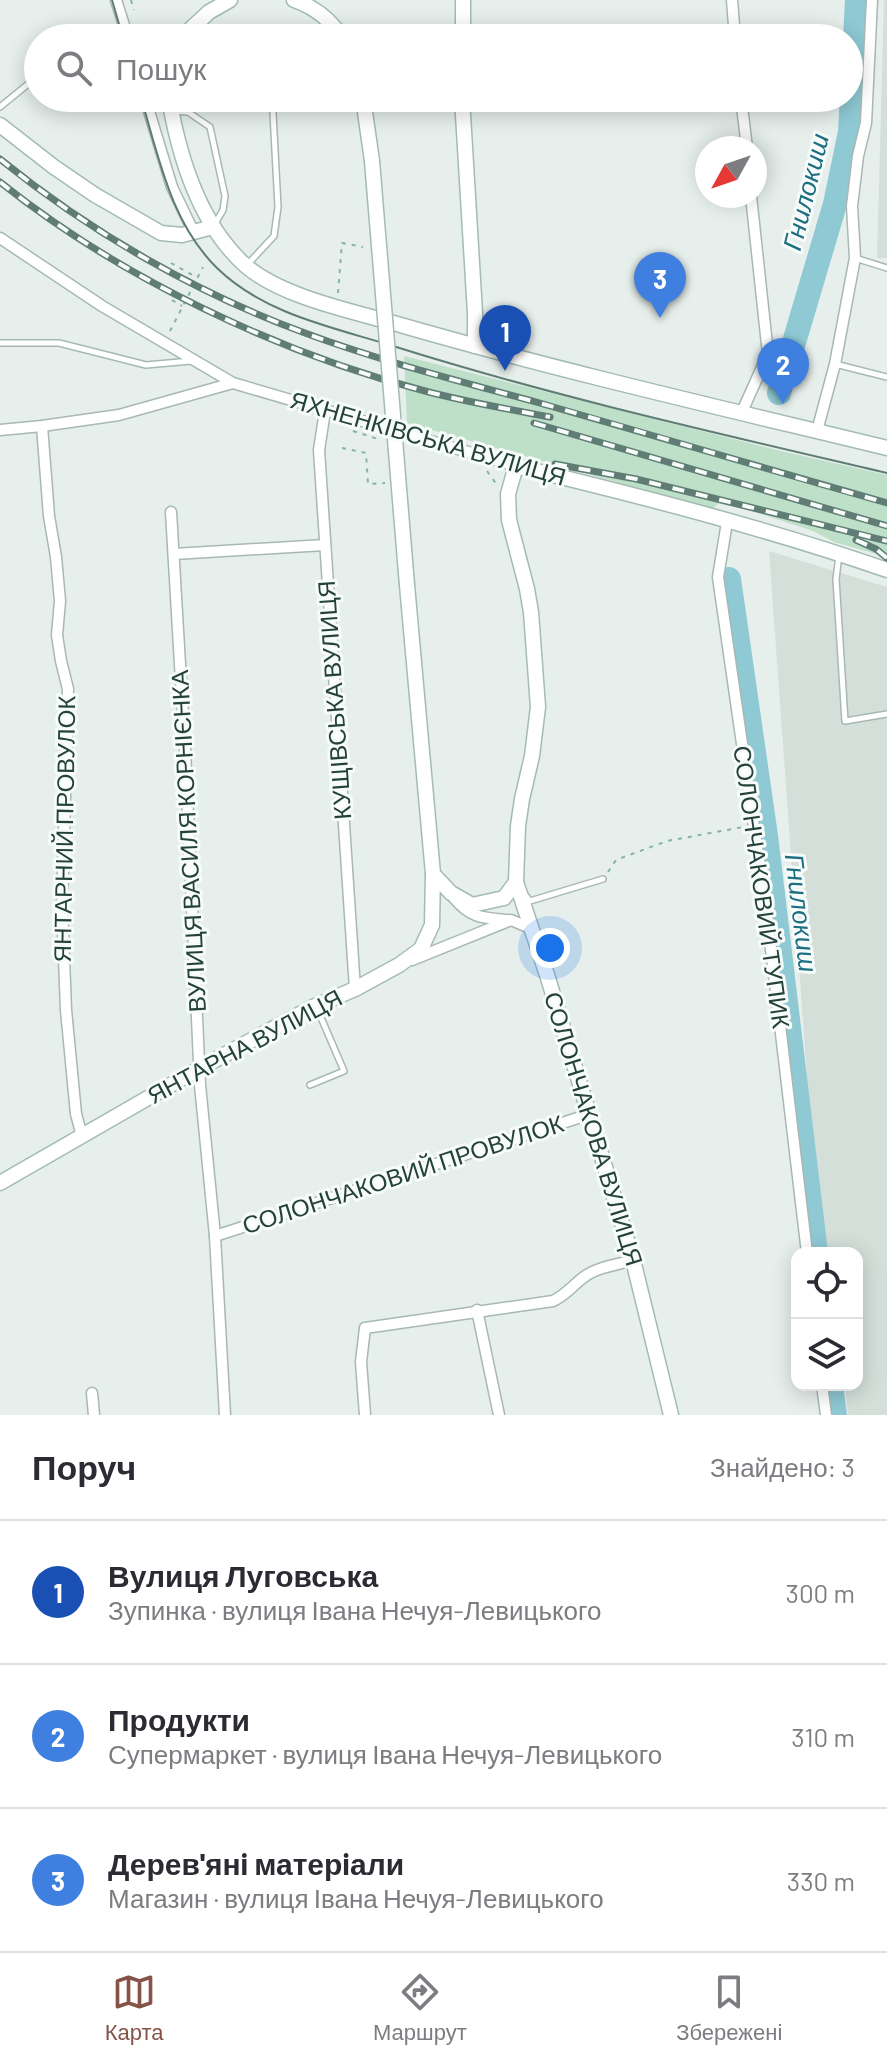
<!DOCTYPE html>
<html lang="uk">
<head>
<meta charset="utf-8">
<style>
  :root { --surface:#fff; --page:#f7f7f7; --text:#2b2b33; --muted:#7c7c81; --line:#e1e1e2; --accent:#855347 }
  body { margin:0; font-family:Barlow,sans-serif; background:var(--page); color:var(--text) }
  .controls { position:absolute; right:24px; bottom:24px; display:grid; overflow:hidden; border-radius:16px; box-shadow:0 4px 20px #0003 }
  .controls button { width:72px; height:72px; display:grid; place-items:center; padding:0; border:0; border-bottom:2px solid var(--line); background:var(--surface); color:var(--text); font:40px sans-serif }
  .compass { position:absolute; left:695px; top:136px; width:72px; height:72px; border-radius:50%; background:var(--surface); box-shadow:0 4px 20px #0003; rotate:230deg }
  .you { position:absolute; left:550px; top:948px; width:28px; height:28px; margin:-20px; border:6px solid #fff; border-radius:50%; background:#1a73e8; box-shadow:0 0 0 12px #1a73e833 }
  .badge { display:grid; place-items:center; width:52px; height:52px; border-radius:50%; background:var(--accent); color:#fff; font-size:26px; font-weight:700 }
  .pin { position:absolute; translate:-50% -66px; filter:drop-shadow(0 2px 4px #0008) }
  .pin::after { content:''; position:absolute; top:42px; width:28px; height:24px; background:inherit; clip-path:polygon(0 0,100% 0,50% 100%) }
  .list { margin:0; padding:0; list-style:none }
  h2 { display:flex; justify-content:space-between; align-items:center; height:104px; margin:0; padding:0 32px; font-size:34px }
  h2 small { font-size:26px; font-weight:400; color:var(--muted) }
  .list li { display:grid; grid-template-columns:52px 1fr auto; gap:24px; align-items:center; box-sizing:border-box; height:144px; padding:0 32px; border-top:2px solid var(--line) }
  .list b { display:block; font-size:30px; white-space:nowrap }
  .list p { margin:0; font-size:26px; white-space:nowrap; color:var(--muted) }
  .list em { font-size:26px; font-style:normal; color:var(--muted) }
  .icon { flex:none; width:44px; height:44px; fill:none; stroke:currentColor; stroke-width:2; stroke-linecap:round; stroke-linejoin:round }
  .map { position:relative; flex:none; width:887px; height:1415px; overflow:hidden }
  .search { position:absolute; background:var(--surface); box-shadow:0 4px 20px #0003; left:24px; right:24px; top:24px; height:88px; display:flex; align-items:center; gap:20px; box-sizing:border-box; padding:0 28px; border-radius:44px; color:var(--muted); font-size:30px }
  .sheet { height:536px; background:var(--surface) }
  nav { display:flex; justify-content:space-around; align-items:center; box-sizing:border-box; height:112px; border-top:2px solid var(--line); background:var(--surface); font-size:22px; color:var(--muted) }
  nav a { display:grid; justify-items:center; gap:4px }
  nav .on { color:var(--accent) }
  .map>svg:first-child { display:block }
  .built { fill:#d4dfda }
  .green { fill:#bfe0c8 }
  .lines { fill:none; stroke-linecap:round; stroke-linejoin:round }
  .river { stroke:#8ec9d4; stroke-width:24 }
  .lane-casing { stroke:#a8b8b2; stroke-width:8 }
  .street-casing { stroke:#a8b8b2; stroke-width:13 }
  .secondary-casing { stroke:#a4bbb3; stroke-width:17 }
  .path { stroke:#86b3a5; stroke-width:2; stroke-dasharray:4 6; stroke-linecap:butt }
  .lane { stroke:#fff; stroke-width:5 }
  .street { stroke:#fff; stroke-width:10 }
  .secondary { stroke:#fff; stroke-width:14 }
  .tram { stroke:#5f7d75; stroke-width:2 }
  .rail-casing { stroke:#5f7d75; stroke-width:7 }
  .rail { stroke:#f7fbf9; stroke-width:4; stroke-dasharray:12; stroke-linecap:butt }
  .secondary-bridge-casing { stroke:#a4bbb3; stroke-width:17; stroke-linecap:butt }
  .secondary-bridge { stroke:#fff; stroke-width:14 }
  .labels { text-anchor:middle; stroke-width:6; stroke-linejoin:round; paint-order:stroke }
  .street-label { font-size:24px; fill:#24423a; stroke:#f7fbf9 }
  .water-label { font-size:26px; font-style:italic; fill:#1c6f80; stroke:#f7fbf9 }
</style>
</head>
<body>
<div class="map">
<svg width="887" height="1415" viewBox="0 0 887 1415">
  <rect width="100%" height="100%" fill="#e6efeb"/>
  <g class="built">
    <path d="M884,0H887V258H877Z"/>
    <path d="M769,551L887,587V1415H848L845,1385H857V1253H827L810,1118Z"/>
  </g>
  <path class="green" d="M404,356L781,451L887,475V557L834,542L813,531L721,501L712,509L407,423Z"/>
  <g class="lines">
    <g class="river">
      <path d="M779,393L835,204L850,132L857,0"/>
      <path d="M729,579L766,836L816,1253"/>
      <path d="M831,1385L835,1415"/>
    </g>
    <defs>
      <g id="lane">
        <path d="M0,107L38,76"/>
        <path d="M172,111L188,112L210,127L225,196L223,210L216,222"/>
        <path d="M855,258L887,268"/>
        <path d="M247,265L274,236L278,207L273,113"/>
        <path d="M0,343H59L146,365L191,361"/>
        <path d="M835,364L887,377"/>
        <path d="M839,555L836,579L845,721L887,714"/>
        <path d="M526,896L530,901L603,879"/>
        <path d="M310,1085L344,1071L316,1006"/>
      </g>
      <g id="street">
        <path d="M116,0L128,38"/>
        <path d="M732,0L735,38"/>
        <path d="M145,98L172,187L194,233"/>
        <path d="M741,98L747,148"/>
        <path d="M0,238L102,306L233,383L516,466"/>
        <path d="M325,411L319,450L355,989"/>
        <path d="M741,414L768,354L751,196"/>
        <path d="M42,426L49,516L56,557L60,601L57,635L61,661L68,689L62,906L66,1010L76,1114L82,1136"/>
        <path d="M0,430L42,426L119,415L233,383"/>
        <path d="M817,431L835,364L855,258L852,206L858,156L866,123L872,0"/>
        <path d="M171,512L185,749L200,1085L215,1236L225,1415"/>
        <path d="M727,522L718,577L768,924L807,1253"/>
        <path d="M174,554L325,545"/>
        <path d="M454,898C470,918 483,918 507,920"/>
        <path d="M412,960L511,920L530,928"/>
        <path d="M215,1236L590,1114"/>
        <path d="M477,1310L499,1415"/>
        <path d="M822,1385L826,1415"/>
        <path d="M92,1393L94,1415"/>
        <path d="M365,1415L361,1362L365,1328L553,1301C566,1295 573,1285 584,1277C597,1267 617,1265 633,1260"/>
      </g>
      <g id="secondary">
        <path d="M294,0C314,7 331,20 342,38"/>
        <path d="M181,38L209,12L230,0"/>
        <path d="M463,38V0"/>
        <path d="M169,98C179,157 200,225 246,266C283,298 357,312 404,326C564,372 726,409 887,448"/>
        <path d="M363,98L372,161"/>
        <path d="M462,98L475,313V346"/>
        <path d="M0,125L54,167L95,195L161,233L182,235L213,227"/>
        <path d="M407,585L433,874"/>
        <path d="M0,1183L200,1068L315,1006L355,989L399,965L421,949L432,925L433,874L451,893L472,905L504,898L516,882"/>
        <path d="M671,1415L633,1260L548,978L516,882L518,826L522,799L532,756L538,707L531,612L527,589L509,520L508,494L516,466C640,496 766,528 887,570"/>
      </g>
    </defs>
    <use href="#lane" class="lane-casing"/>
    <use href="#street" class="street-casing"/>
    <use href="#secondary" class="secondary-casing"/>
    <g class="path">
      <path d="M131,0L134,10"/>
      <path d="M171,263L196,277"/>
      <path d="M338,293L342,243L363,247"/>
      <path d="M172,300L182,306"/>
      <path d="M170,331L203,267"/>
      <path d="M353,431L381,440"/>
      <path d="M342,448L366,453L368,484L385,483"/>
      <path d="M487,471L497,485"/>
      <path d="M608,872L616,860L667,841L743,827"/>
    </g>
    <use href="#lane" class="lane"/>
    <use href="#street" class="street"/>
    <use href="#secondary" class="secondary"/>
    <g class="tram">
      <path d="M112,0L123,38"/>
      <path d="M141,98C159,158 171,223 217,268C264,314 332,327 393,346C555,397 721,434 887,473"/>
    </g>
    <defs>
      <g id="rail">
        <path d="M0,159C90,232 196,293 305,333C383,362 463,382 543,404C658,436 772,471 887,503"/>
        <path d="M0,182C119,277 278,353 425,391C466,402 508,409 550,417"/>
        <path d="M534,423L887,526"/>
        <path d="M555,464L636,479L887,541"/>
        <path d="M856,540L876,549L887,558"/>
      </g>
    </defs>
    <use href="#rail" class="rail-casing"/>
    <use href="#rail" class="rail"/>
    <defs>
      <path id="secondary-bridge" d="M372,161L407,585"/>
    </defs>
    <use href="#secondary-bridge" class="secondary-bridge-casing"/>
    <use href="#secondary-bridge" class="secondary-bridge"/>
  </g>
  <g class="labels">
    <g class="street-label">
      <text transform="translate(428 439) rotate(16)" y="8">ЯХНЕНКІВСЬКА ВУЛИЦЯ</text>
      <text transform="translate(335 700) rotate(-94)" y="8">КУЩІВСЬКА ВУЛИЦЯ</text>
      <text transform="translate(65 829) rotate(-89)" y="8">ЯНТАРНИЙ ПРОВУЛОК</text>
      <text transform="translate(189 841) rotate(-93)" y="8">ВУЛИЦЯ ВАСИЛЯ КОРНІЄНКА</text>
      <text transform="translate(761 887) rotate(82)" y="8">СОЛОНЧАКОВИЙ ТУПИК</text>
      <text transform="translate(245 1047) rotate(-28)" y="8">ЯНТАРНА ВУЛИЦЯ</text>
      <text transform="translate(593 1129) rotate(73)" y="8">СОЛОНЧАКОВА ВУЛИЦЯ</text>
      <text transform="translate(403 1175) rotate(-18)" y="8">СОЛОНЧАКОВИЙ ПРОВУЛОК</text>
    </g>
    <g class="water-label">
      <text transform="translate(806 192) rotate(-76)" y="9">Гнилокиш</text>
      <text transform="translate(801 913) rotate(83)" y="9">Гнилокиш</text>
    </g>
  </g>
</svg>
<div class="controls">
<button><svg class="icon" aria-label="locate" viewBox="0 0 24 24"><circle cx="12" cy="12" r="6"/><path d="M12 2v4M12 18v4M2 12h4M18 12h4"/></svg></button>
<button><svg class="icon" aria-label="layers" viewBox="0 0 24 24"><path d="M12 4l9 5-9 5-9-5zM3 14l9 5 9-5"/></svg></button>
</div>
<svg class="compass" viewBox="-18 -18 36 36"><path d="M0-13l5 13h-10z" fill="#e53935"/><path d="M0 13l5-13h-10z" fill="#7c7c81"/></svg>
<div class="you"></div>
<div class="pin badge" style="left:505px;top:371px;background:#1a4fb4">1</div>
<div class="pin badge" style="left:783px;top:404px;background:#3f7fe0">2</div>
<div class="pin badge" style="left:660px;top:318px;background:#3f7fe0">3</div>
<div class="search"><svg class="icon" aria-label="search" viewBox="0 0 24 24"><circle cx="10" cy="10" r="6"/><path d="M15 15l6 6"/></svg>Пошук</div>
</div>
<section class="sheet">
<h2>Поруч<small>Знайдено: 3</small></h2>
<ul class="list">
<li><span class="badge" style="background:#1a4fb4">1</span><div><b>Вулиця Луговська</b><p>Зупинка · вулиця Івана Нечуя-Левицького</p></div><em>300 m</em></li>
<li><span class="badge" style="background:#3f7fe0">2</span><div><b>Продукти</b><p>Супермаркет · вулиця Івана Нечуя-Левицького</p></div><em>310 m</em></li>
<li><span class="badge" style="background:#3f7fe0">3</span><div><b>Дерев'янi матерiали</b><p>Магазин · вулиця Івана Нечуя-Левицького</p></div><em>330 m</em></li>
</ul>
</section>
<nav>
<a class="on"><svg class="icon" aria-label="map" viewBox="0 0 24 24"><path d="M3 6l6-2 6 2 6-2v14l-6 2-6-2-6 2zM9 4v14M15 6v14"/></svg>Карта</a>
<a><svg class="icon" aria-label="directions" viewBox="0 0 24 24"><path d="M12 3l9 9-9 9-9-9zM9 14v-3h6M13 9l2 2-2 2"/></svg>Маршрут</a>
<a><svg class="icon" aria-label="saved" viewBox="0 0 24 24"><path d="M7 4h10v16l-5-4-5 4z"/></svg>Збережені</a>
</nav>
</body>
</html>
